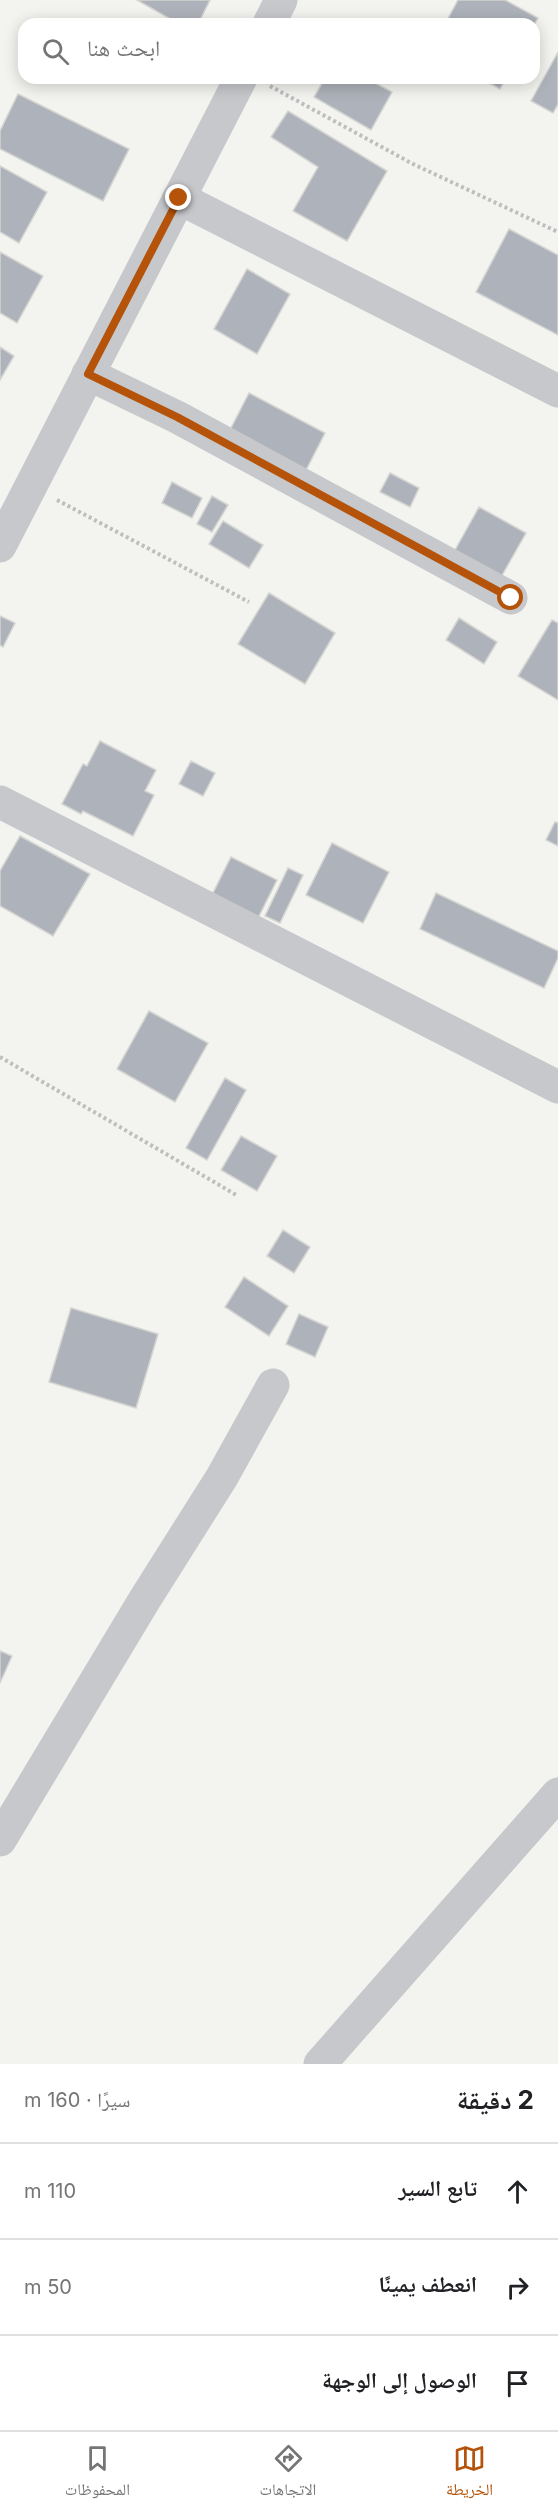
<!DOCTYPE html>
<html lang="ar">
<head>
<meta charset="utf-8">
<style>
  :root { --surface:#fff; --page:#f6f6f6; --text:#202124; --muted:#757577; --line:#e0e0e0; --accent:#b45309 }
  body { margin:0; font-family:Inter,"Noto Naskh Arabic",sans-serif; background:var(--page); color:var(--text); direction:rtl }
  .stop { position:absolute; width:18px; height:18px; margin:-14px; border:4px solid #b45309; border-radius:50%; background:#fff }
  .stop.end { background:#b45309; border-color:#fff; box-shadow:0 2px 6px #0008 }
  .list { margin:0; padding:0; list-style:none }
  h2 { display:flex; justify-content:space-between; align-items:center; height:78px; margin:0; padding:0 24px; font-size:26px }
  h2 small { font-size:20px; font-weight:400; color:var(--muted) }
  .list li { display:grid; grid-template-columns:39px 1fr auto; gap:18px; align-items:center; box-sizing:border-box; height:96px; padding:0 24px; border-top:2px solid var(--line) }
  .list b { display:block; font-size:22px; white-space:nowrap }
  .list em { font-size:20px; font-style:normal; color:var(--muted) }
  .icon { flex:none; width:33px; height:33px; fill:none; stroke:currentColor; stroke-width:2; stroke-linecap:round; stroke-linejoin:round }
  .map { position:relative; flex:none; width:558px; height:2064px; overflow:hidden; direction:ltr }
  .search { position:absolute; background:var(--surface); box-shadow:0 3px 15px #0003; left:18px; right:18px; top:18px; height:66px; display:flex; align-items:center; gap:15px; box-sizing:border-box; padding:0 21px; border-radius:18px; color:var(--muted); font-size:22px }
  .sheet { height:366px; background:var(--surface) }
  nav { display:flex; justify-content:space-around; align-items:center; box-sizing:border-box; height:84px; border-top:2px solid var(--line); background:var(--surface); font-size:16px; color:var(--muted) }
  nav a { display:grid; justify-items:center; gap:3px }
  nav .on { color:var(--accent) }
  .map>svg:first-child { display:block }
  .building { fill:#aeb2ba; stroke:#d4d5d2; stroke-width:1.5 }
  .lines { fill:none; stroke-linecap:round; stroke-linejoin:round }
  .path { stroke:#bdbec0; stroke-width:4; stroke-dasharray:3 3; stroke-linecap:butt }
  .minor { stroke:#c6c8cc; stroke-width:33 }
  .route { stroke:#b45309; stroke-width:8 }
</style>
</head>
<body>
<div class="map">
<svg width="558" height="2064" viewBox="0 0 558 2064">
  <rect width="100%" height="100%" fill="#f3f4ef"/>
  <g class="building">
    <path d="M137,0H210L198,24H179Z"/>
    <path d="M458,0H505L538,18L534,25L445,24Z"/>
    <path d="M558,52V104L553,113L531,101Z"/>
    <path d="M325,78H366L392,92L371,130L314,97Z"/>
    <path d="M480,78H506L500,89Z"/>
    <path d="M18,94L129,149L103,201L0,149V131Z"/>
    <path d="M288,111L387,171L347,241L293,211L318,167L271,137Z"/>
    <path d="M0,166L47,192L19,243L0,232Z"/>
    <path d="M509,229L558,255V335L476,292Z"/>
    <path d="M0,252L43,276L17,323L0,313Z"/>
    <path d="M247,269L290,294L257,354L214,329Z"/>
    <path d="M0,347L14,356L0,380Z"/>
    <path d="M249,393L325,433L304,474L228,434Z"/>
    <path d="M390,473L419,488L410,507L380,492Z"/>
    <path d="M172,482L202,498L192,518L162,503Z"/>
    <path d="M212,496L228,505L212,532L197,524Z"/>
    <path d="M479,507L526,533L500,579L454,552Z"/>
    <path d="M223,521L263,545L249,568L209,544Z"/>
    <path d="M269,593L335,633L305,684L238,644Z"/>
    <path d="M0,616L15,623L3,647L0,645Z"/>
    <path d="M459,618L497,642L484,664L446,640Z"/>
    <path d="M552,620L558,623V700L518,676Z"/>
    <path d="M100,741L156,770L145,791L154,795L133,836L83,811L81,814L62,804L83,764L87,766Z"/>
    <path d="M191,761L215,773L203,796L179,784Z"/>
    <path d="M555,822L558,823V846L546,840Z"/>
    <path d="M20,836L90,874L53,936L0,906V871Z"/>
    <path d="M332,843L389,872L363,923L306,895Z"/>
    <path d="M231,857L277,880L255,924L209,901Z"/>
    <path d="M288,868L303,875L280,923L265,916Z"/>
    <path d="M436,893L558,951V958L544,988L420,929Z"/>
    <path d="M149,1011L208,1043L175,1102L117,1069Z"/>
    <path d="M225,1078L246,1090L207,1160L186,1148Z"/>
    <path d="M241,1136L277,1156L257,1191L221,1170Z"/>
    <path d="M283,1230L310,1247L294,1273L267,1256Z"/>
    <path d="M244,1277L288,1306L269,1336L225,1307Z"/>
    <path d="M71,1308L158,1334L136,1408L49,1382Z"/>
    <path d="M299,1314L328,1327L315,1357L286,1344Z"/>
    <path d="M0,1651L12,1656L0,1683Z"/>
  </g>
  <g class="lines">
    <g class="path">
      <path d="M270,86L413,164L558,232"/>
      <path d="M57,500L249,602"/>
      <path d="M0,1057L238,1196"/>
    </g>
    <g class="minor">
      <path d="M269,24L281,0"/>
      <path d="M179,198L558,391"/>
      <path d="M88,374L177,417L511,598"/>
      <path d="M0,546L241,78"/>
      <path d="M0,802L558,1087"/>
      <path d="M0,1840L145,1599L222,1477L273,1385"/>
      <path d="M320,2064L558,1794"/>
    </g>
  </g>
  <g class="lines">
    <path class="route" d="M179,198L88,374L177,417L511,598"/>
  </g>
</svg>
<div class="stop" style="left:511px;top:598px"></div>
<div class="stop end" style="left:179px;top:198px"></div>
<div class="search"><svg class="icon" aria-label="search" viewBox="0 0 24 24"><circle cx="10" cy="10" r="6"/><path d="M15 15l6 6"/></svg>ابحث هنا</div>
</div>
<section class="sheet">
<h2>2 دقيقة<small>سيرًا · 160 m</small></h2>
<ul class="list">
<li><svg class="icon" aria-label="ahead" viewBox="0 0 24 24"><path d="M12 20V5M6 11l6-6 6 6"/></svg><div><b>تابع السير</b></div><em>110 m</em></li>
<li><svg class="icon" aria-label="right" viewBox="0 0 24 24"><path d="M7 20v-9h11M14 6l5 5-5 5"/></svg><div><b>انعطف يمينًا</b></div><em>50 m</em></li>
<li><svg class="icon" aria-label="arrive" viewBox="0 0 24 24"><path d="M6 21V4h12l-3 4 3 4H6"/></svg><div><b>الوصول إلى الوجهة</b></div></li>
</ul>
</section>
<nav>
<a class="on"><svg class="icon" aria-label="map" viewBox="0 0 24 24"><path d="M3 6l6-2 6 2 6-2v14l-6 2-6-2-6 2zM9 4v14M15 6v14"/></svg>الخريطة</a>
<a><svg class="icon" aria-label="directions" viewBox="0 0 24 24"><path d="M12 3l9 9-9 9-9-9zM9 14v-3h6M13 9l2 2-2 2"/></svg>الاتجاهات</a>
<a><svg class="icon" aria-label="saved" viewBox="0 0 24 24"><path d="M7 4h10v16l-5-4-5 4z"/></svg>المحفوظات</a>
</nav>
</body>
</html>
